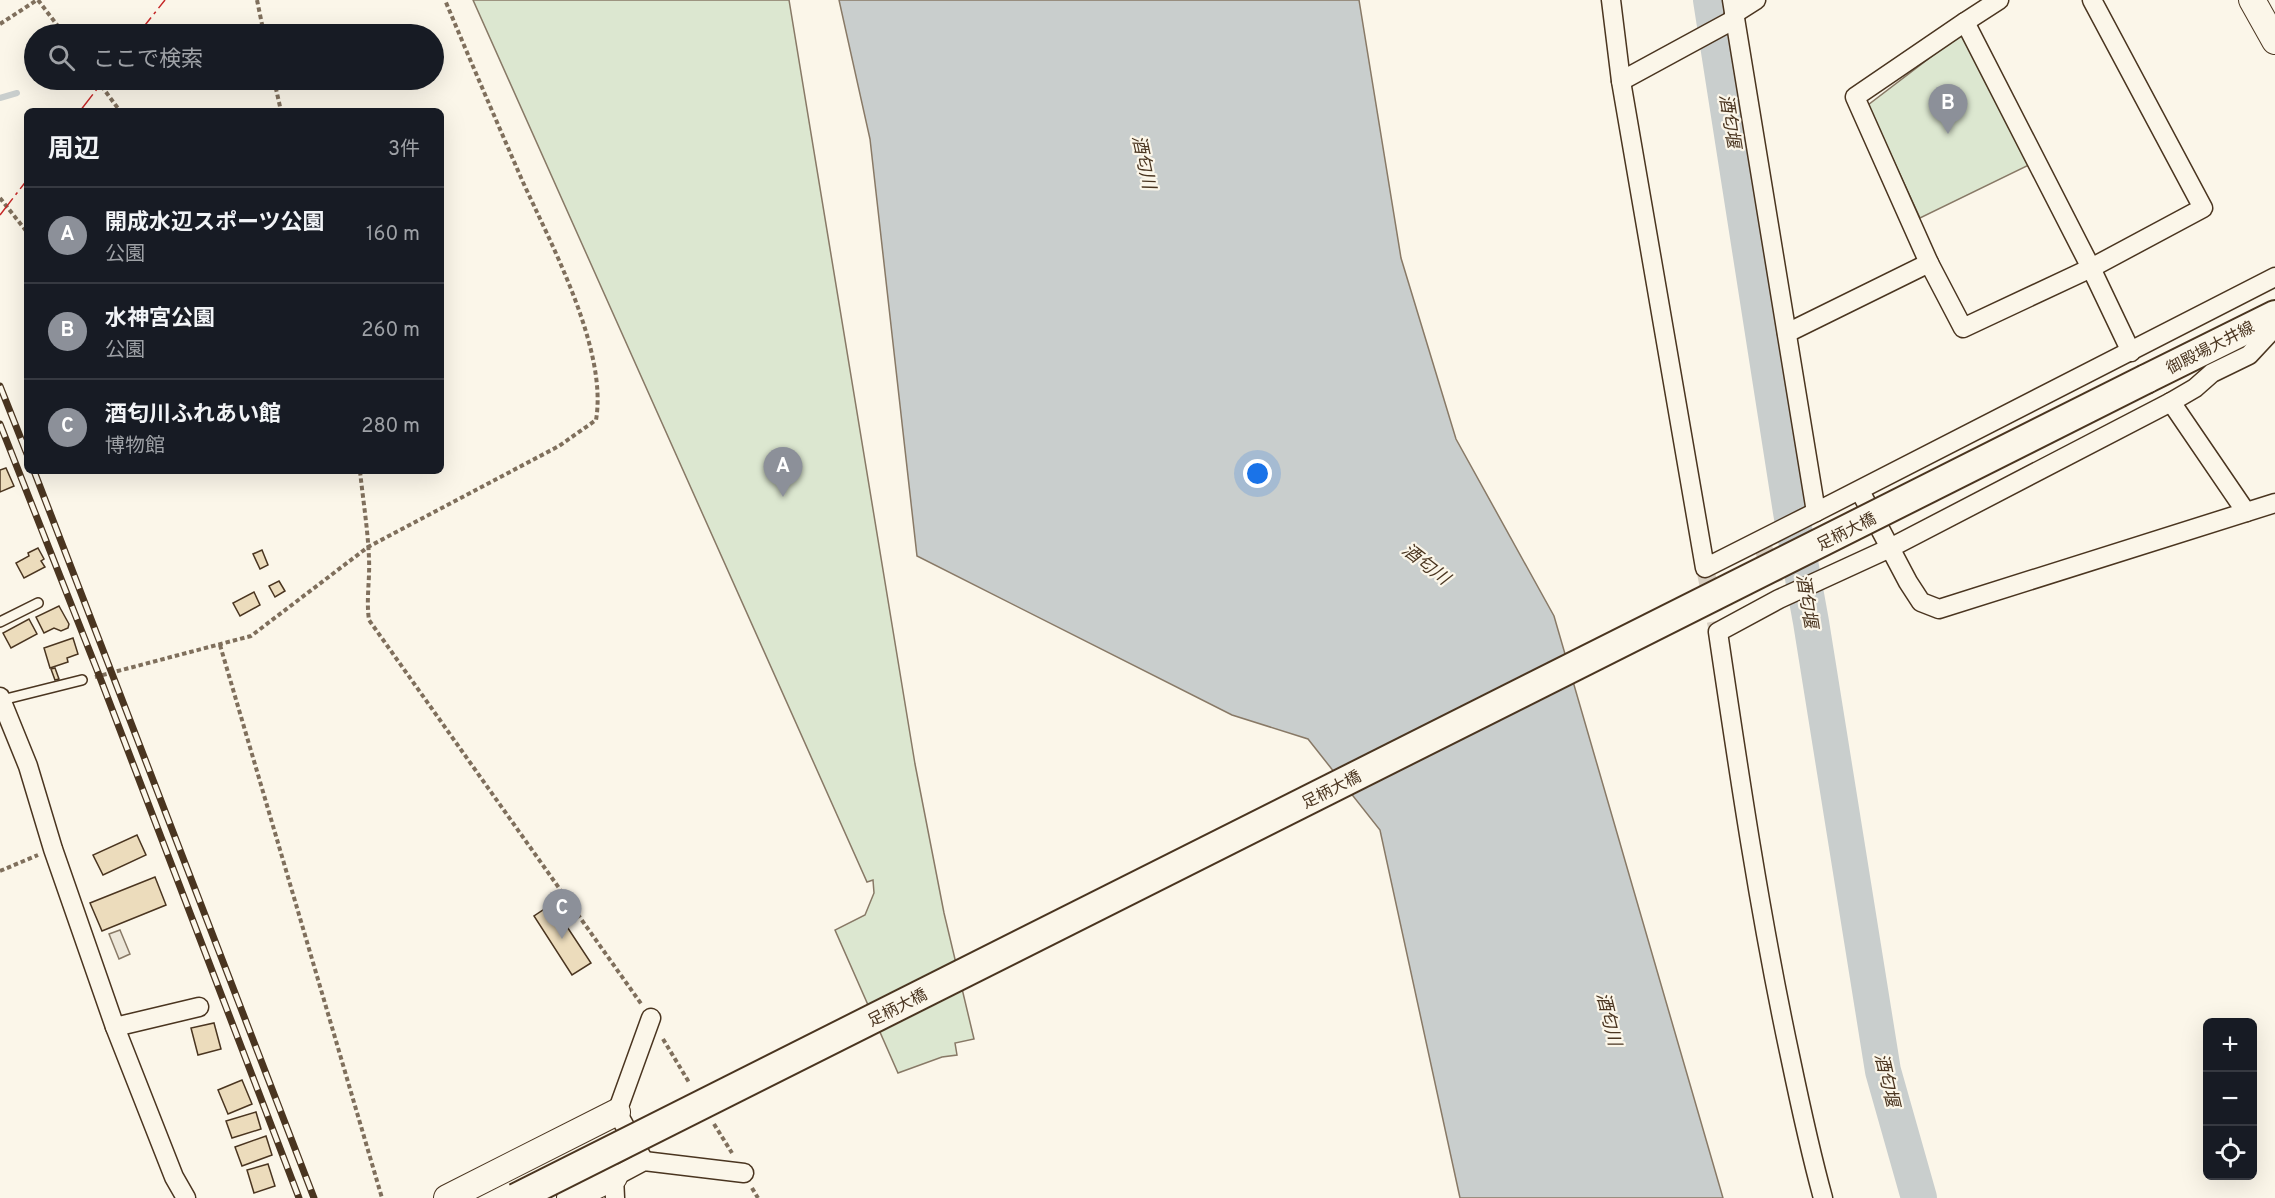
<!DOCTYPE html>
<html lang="ja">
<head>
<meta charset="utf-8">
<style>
  :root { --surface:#171b24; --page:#20242c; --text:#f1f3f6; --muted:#9ea1a6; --line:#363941; --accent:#8c9099 }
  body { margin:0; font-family:Overpass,"Noto Sans JP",sans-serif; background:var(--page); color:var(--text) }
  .controls { position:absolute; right:18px; bottom:18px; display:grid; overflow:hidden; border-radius:9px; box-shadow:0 6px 24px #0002 }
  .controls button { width:54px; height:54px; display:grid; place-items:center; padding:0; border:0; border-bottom:2px solid var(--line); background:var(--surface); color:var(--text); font:30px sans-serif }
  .you { position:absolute; left:1258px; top:474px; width:21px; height:21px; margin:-15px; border:4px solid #fff; border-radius:50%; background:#1a73e8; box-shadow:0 0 0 9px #1a73e833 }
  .badge { display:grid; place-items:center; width:39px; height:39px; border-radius:50%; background:var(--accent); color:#fff; font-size:20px; font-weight:700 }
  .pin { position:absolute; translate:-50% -50px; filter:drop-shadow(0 2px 3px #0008) }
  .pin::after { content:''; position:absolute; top:32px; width:21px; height:18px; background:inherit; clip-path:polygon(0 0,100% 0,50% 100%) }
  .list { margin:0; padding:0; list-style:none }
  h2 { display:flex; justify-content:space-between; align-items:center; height:78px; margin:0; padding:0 24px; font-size:26px }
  h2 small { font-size:20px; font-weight:400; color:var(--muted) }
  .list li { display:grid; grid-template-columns:39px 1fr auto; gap:18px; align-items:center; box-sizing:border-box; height:96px; padding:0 24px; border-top:2px solid var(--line) }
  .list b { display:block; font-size:22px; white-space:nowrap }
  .list p { margin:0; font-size:20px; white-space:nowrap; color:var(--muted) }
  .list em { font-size:20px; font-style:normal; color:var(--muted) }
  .icon { flex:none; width:33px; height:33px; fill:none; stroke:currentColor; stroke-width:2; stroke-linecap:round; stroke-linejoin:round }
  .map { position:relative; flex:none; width:2275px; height:1198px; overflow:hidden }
  .search { position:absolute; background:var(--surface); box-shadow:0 6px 24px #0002; left:24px; top:24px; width:420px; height:66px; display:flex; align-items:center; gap:15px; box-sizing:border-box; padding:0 21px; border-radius:33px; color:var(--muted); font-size:22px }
  .panel { position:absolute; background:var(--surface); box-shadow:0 6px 24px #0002; left:24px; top:108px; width:420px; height:366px; border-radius:9px }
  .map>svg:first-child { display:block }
  .green { fill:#dce7d0; stroke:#887966; stroke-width:1.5 }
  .parking { fill:#ede7d9; stroke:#887966; stroke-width:1.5 }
  .water { fill:#c9cecd; stroke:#887966; stroke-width:1.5 }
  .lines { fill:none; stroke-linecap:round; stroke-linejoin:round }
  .stream { stroke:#c9cecd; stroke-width:6 }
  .river { stroke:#c9cecd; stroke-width:36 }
  .building { fill:#ecdcbc; stroke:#4a3520; stroke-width:1.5 }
  .street-tunnel { stroke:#d8cfc1; stroke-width:18; stroke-dasharray:18 9; stroke-linecap:butt }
  .lane-casing { stroke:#4a3520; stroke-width:12 }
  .street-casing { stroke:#4a3520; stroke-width:21 }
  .secondary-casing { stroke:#4a3520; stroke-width:28 }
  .primary-casing { stroke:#4a3520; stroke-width:32 }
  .path { stroke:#7f6f5c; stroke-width:4; stroke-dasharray:4.5 3; stroke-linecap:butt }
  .lane { stroke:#fbf6e9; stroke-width:9 }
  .street { stroke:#fbf6e9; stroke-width:18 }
  .secondary { stroke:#fbf6e9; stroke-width:26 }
  .primary { stroke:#fbf6e9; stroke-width:28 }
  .rail-casing { stroke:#4a3520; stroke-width:7 }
  .rail { stroke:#fbf6e9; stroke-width:4.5; stroke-dasharray:14; stroke-linecap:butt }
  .primary-bridge-casing { stroke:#4a3520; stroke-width:32; stroke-linecap:butt }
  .primary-bridge { stroke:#fbf6e9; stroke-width:28 }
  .power { stroke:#c62828; stroke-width:1.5; stroke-dasharray:21 4.5 3 4.5; stroke-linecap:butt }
  .labels { text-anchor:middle; stroke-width:4.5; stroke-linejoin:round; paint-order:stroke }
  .street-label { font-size:16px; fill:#4a3520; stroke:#fbf6e9 }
  .water-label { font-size:18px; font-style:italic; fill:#4a3520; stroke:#fbf6e9 }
</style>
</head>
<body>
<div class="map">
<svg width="2275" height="1198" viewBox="0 0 2275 1198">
  <rect width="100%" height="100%" fill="#fbf6e9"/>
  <g class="green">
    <path d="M473,0H789L915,764L944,913L974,1039L955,1043L957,1055L942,1057L898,1073L835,930L865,915L874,893L873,880L867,882Z"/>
    <path d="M1961,34L2031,164L1920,218L1868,105Z"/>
  </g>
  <path class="parking" d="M120,930L130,954L119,959L109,934Z"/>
  <path class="water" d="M839,0H1359L1401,258L1456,439L1554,616L1723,1198H1460L1380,830L1308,739L1232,715L917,556L870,139Z"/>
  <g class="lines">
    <path class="stream" d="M0,98L17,93"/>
    <path class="river" d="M1711,0L1791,512L1811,622L1883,1071L1919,1198"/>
  </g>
  <g class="building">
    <path d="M6,468L14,486L0,492V470Z"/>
    <path d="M38,548L44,559L41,561L45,567L24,578L16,563L29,556L28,553Z"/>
    <path d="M262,550L268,565L260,569L253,554Z"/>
    <path d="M279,581L285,591L275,597L269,586Z"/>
    <path d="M254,592L260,605L240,616L233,603Z"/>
    <path d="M59,606L69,624L68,628L61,631L54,628L44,633L36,617Z"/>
    <path d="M29,619L37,634L11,648L3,633Z"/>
    <path d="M73,638L78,654L67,658L68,662L50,668L44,648Z"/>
    <path d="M55,668L59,679L55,680L51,669Z"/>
    <path d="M137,835L146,855L103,875L93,855Z"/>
    <path d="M155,877L166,905L102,931L90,903Z"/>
    <path d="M552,904L591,963L572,975L534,916Z"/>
    <path d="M214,1023L221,1049L198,1055L191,1028Z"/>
    <path d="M242,1080L252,1104L228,1114L218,1090Z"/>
    <path d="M256,1112L261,1129L232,1138L226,1121Z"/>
    <path d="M266,1136L272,1155L242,1166L235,1147Z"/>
    <path d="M268,1164L275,1186L254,1193L247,1170Z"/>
  </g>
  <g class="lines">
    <g class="street-tunnel">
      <path d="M1761,540L1779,599"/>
      <path d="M1705,568L1718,632"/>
    </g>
    <defs>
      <g id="lane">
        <path d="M0,622L38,603"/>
        <path d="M2,700L82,680"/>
      </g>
      <g id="street">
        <path d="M1611,0L1621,81L1705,568L1816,512"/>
        <path d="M1732,0L1816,512L2275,277"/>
        <path d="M2092,0L2203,208L2091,268L1963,328L1929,263L1855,97L1965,22L2091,268L2131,352"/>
        <path d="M1734,14L1756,0"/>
        <path d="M1965,22L1999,0"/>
        <path d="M1621,81L1735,19"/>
        <path d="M1787,333L1929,263"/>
        <path d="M2171,402L2246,512"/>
        <path d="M1860,491L1908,582L1921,602L1939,609L2275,503"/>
        <path d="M0,697L28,766L53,849L115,1027L174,1177L186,1198"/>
        <path d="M115,1027L199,1007"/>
        <path d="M644,1161L617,1112L651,1018"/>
        <path d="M615,1198L614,1177L644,1161L744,1173"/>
        <path d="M1823,1198C1810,1151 1800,1104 1790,1056C1760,916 1739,774 1718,632L1779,599L1890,548L2171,402L2195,388L2212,373L2249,355L2275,327"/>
      </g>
      <g id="secondary">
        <path d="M2252,0L2275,41"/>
        <path d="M447,1198L617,1112"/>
        <path d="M570,1198L614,1177"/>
      </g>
      <path id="primary" d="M2146,379L2275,315"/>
    </defs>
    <use href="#lane" class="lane-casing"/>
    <use href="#street" class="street-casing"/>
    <use href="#secondary" class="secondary-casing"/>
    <use href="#primary" class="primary-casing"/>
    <g class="path">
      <path d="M38,0L64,34"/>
      <path d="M257,0L264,34"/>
      <path d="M0,24L37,0"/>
      <path d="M97,80L120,111"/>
      <path d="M274,80L281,111"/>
      <path d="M0,198L27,232"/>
      <path d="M360,471C363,500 368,530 369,559C370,580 366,599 369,620L642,1005"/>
      <path d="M220,645L382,1198"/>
      <path d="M95,677L251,636L368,547L559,446L596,420C608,350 551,244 522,180C496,120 470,60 445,0"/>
      <path d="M0,871L38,855"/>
      <path d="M663,1039L690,1084"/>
      <path d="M714,1124L732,1153"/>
      <path d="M752,1188L758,1198"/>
    </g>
    <use href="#lane" class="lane"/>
    <use href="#street" class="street"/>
    <use href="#secondary" class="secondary"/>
    <use href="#primary" class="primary"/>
    <defs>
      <g id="rail">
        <path d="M0,386L27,454"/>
        <path d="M0,424L99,675L299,1198"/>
        <path d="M34,471L314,1198"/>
      </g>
    </defs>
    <use href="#rail" class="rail-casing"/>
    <use href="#rail" class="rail"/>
    <defs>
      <path id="primary-bridge" d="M516,1198L2146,379"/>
    </defs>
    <use href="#primary-bridge" class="primary-bridge-casing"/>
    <use href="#primary-bridge" class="primary-bridge"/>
    <g class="power">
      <path d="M138,34L165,0"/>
      <path d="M80,111L104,80"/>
      <path d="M0,215L27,180"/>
    </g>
  </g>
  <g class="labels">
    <g class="street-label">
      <text transform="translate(2210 347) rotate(-27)" y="6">御殿場大井線</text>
      <text transform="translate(1846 531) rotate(-27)" y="6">足柄大橋</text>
      <text transform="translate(1331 789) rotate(-27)" y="6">足柄大橋</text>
      <text transform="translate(897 1007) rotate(-27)" y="6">足柄大橋</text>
    </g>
    <g class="water-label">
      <text transform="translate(1730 121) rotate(81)" y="6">酒匂堰</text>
      <text transform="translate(1144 162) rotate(78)" y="6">酒匂川</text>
      <text transform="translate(1426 564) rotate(38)" y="6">酒匂川</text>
      <text transform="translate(1807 601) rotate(81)" y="6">酒匂堰</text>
      <text transform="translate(1609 1019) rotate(76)" y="6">酒匂川</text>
      <text transform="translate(1887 1080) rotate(77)" y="6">酒匂堰</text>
    </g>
  </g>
</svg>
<div class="controls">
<button>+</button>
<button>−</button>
<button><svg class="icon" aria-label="locate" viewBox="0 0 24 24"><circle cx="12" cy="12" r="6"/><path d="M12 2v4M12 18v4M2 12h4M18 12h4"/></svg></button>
</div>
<div class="you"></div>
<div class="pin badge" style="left:783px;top:497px">A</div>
<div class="pin badge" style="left:1948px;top:134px">B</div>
<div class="pin badge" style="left:562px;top:939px">C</div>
<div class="search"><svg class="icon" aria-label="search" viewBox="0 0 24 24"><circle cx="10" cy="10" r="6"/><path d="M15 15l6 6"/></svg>ここで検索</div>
<section class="panel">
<h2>周辺<small>3件</small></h2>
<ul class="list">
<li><span class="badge">A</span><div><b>開成水辺スポーツ公園</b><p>公園</p></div><em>160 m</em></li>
<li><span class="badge">B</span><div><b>水神宮公園</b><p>公園</p></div><em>260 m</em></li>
<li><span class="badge">C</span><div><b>酒匂川ふれあい館</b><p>博物館</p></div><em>280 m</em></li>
</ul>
</section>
</div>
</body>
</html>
